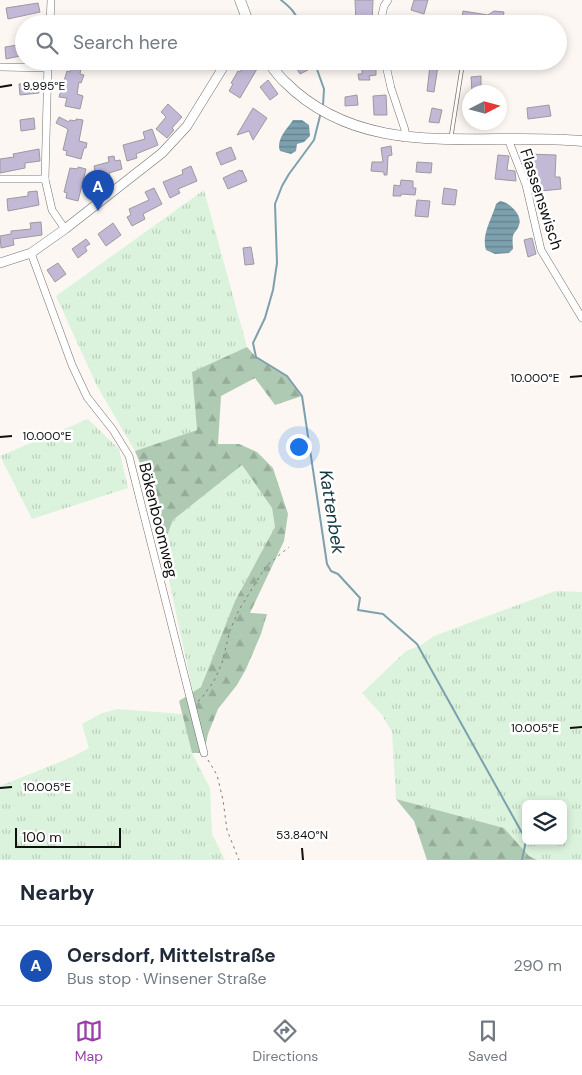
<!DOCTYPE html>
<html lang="en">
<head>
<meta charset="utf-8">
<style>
  :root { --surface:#fff; --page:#f6f6f7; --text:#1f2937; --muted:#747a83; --line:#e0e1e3; --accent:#9a3fa9 }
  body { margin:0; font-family:"DM Sans",sans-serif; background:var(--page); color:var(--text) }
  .controls { position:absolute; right:15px; bottom:15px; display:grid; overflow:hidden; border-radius:8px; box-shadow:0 2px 8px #0003 }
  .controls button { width:45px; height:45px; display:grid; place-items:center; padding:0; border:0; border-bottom:1px solid var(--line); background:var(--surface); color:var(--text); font:25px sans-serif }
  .compass { position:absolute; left:462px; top:85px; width:45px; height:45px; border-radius:50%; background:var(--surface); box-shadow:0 2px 8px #0003; rotate:84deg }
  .scale { position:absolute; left:15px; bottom:12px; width:106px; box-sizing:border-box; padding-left:5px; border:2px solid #110f0e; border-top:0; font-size:14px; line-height:18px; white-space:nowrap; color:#110f0e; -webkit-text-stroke:4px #fff; paint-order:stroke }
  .you { position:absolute; left:298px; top:446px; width:18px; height:18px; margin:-12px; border:4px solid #fff; border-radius:50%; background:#1a73e8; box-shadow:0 0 0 8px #1a73e833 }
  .badge { display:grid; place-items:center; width:32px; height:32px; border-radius:50%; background:var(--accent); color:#fff; font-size:16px; font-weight:700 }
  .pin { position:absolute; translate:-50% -41px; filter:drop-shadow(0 1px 2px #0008) }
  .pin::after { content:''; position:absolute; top:26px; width:18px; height:15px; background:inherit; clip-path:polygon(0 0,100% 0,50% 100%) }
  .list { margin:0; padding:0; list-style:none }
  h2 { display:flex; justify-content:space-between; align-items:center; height:65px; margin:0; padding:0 20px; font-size:21px }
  h2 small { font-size:16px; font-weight:400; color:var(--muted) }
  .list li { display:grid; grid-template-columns:32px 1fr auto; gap:15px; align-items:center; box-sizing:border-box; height:80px; padding:0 20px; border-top:1px solid var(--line) }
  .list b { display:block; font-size:19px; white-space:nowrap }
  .list p { margin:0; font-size:16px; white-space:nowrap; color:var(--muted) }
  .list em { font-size:16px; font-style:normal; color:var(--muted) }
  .icon { flex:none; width:28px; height:28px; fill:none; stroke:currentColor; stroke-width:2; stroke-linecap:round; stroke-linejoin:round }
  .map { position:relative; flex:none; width:582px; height:860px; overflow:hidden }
  .search { position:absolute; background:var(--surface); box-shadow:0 2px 8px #0003; left:15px; right:15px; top:15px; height:55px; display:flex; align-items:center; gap:12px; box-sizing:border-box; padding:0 18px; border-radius:28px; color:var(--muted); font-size:19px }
  .sheet { height:145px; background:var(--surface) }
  nav { display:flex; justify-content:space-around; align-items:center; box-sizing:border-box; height:70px; border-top:1px solid var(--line); background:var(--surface); font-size:14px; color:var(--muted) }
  nav a { display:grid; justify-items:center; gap:2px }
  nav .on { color:var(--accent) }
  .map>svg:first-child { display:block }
  .grass { fill:url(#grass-tufts); fill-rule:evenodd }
  .forest { fill:url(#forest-firs) }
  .water { fill:url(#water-rules) }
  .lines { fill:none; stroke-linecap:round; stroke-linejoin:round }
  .stream { stroke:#7ca0ad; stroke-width:2 }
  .building { fill:#c2b9d7; stroke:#9c9a9f }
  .service-casing { stroke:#76726f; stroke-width:4.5 }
  .minor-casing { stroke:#76726f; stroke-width:8 }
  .tertiary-casing { stroke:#76726f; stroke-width:10 }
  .secondary-casing { stroke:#76726f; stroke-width:11 }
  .path { stroke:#7c7977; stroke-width:1; stroke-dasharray:2.5 4; stroke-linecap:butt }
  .service { stroke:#fff; stroke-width:3 }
  .minor { stroke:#fff; stroke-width:7 }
  .tertiary { stroke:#fff; stroke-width:9 }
  .secondary { stroke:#fff; stroke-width:10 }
  .ticks { fill:none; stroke:#110f0e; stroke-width:2 }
  .labels { text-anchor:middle; stroke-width:5; stroke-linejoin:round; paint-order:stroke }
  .street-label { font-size:16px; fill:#110f0e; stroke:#fff }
  .water-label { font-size:18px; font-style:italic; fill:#12353f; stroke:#fff }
  .ticks-label { font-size:12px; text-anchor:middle; fill:#110f0e; stroke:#fff; stroke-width:5; stroke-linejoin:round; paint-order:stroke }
</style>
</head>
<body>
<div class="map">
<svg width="582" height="860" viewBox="0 0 582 860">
  <defs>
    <pattern id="grass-tufts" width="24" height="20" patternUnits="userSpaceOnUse" patternTransform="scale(1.25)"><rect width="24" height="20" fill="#dbf3dd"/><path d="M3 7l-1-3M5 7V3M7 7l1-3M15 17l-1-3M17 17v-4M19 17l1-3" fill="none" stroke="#bbcfbc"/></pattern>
    <pattern id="forest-firs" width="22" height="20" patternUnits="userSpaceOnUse" patternTransform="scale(1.25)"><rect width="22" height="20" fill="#afcab3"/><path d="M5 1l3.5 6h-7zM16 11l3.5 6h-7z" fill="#96ac99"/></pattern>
    <pattern id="water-rules" width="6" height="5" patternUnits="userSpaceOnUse" patternTransform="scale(1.25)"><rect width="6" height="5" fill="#7ca0ad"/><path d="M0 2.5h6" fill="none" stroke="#64818b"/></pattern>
  </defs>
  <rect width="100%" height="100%" fill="#fcf7f3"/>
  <g class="grass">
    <path d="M204,190L247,347L192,372L197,430L135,451L97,386L56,296Z"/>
    <path d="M88,419L119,449L128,488L32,519L0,456Z"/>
    <path d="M242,465L272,508L275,527L235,601L201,687L193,692L162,548L173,520Z"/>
    <path d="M555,591L582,592V860H537L529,856L504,828L396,799L392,732L382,715L362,693L406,651L421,645L434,636ZM526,804H563V841H526Z"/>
    <path d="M118,709L182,714L192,753L210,788L212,834L225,860H0V786L72,757L89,748L82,724L102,713Z"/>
  </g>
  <g class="forest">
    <path d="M247,347L256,357L287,376L302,396L275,405L255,378L221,396L218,444H239L257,452L273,468L288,514L284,541L250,613L267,614L261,634L246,669L237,685L218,709L208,734L204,753H192L179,701L201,687L235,601L275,527L272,508L242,465L173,520L162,548L152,493L135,451L197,430L192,372Z"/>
    <path d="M396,799L504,828L529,856L537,860H427L414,821Z"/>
  </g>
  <g class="water">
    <path d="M293,120H302L309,125L310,136L304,142L297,144L296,151L291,154L280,151C276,139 287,129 293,120Z"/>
    <path d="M500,201C509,202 523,215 519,225C518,230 514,232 513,236C512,241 513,245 513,249L509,253L495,254L486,250C481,235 492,219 496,204Z"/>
  </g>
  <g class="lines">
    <g class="stream">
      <path d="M281,0C290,7 296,13 300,24"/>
      <path d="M314,61L324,89L323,105"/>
      <path d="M321,112L314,140L289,174L282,186L275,204L277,263L273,290L265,318L253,343L256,357L287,376L302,396L327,564L331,571L338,574L360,598L358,610L383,614L417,644L526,840"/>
      <path d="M522,860L526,841"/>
    </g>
  </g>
  <g class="building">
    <path d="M355,0H373L372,24H356Z"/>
    <path d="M414,0H428L424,14L411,10Z"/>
    <path d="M38,3L40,12L8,19L6,8Z"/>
    <path d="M463,11L488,15L494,11L504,12L502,24L482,22V24H461Z"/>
    <path d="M24,44V52L19,53L20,56L6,59L5,47Z"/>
    <path d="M73,61H82L80,74L84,75L81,83L79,82L77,94L83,96L80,109L65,106L67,98L59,97L67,71L70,72Z"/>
    <path d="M292,61H310L305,63L308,70L300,74Z"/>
    <path d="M425,61H447L446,68L438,66L434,92L427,91L430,66L425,65Z"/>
    <path d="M246,62L257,69L240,98L229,91L233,84L231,83L238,71L240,72Z"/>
    <path d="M362,65H376V75L369,76L370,80H359L358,74H362Z"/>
    <path d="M481,76V86H486V92H472L471,77Z"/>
    <path d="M268,80L278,94L270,100L260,87Z"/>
    <path d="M37,82L39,93L20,95L19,84Z"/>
    <path d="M357,95L358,105L345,106V97Z"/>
    <path d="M386,95L387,115H374L373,96Z"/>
    <path d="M168,104L182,117L172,128L174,130L167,138L156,129L166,117L161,112Z"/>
    <path d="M549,105L551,116L528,119L527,108Z"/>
    <path d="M253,108L267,118L253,140L249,131L237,135Z"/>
    <path d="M432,108L442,110L439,123L429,122Z"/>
    <path d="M59,117L69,122L70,120L76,121V119L83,120L79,141L87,143L86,148H84L81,159L66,155L67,151L63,150L68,129L56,123Z"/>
    <path d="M34,118L35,129L21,131L20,120Z"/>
    <path d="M152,129L158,145L136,154L137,158L127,161L123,145L145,139L143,132Z"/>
    <path d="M391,146L392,155L388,156L387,175H384V172L371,171L372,162H383L381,148Z"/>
    <path d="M231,147L236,159L221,165L216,153Z"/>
    <path d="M39,149L40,161L25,163V168L0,173V159L14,157L13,154Z"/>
    <path d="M528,154L556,155L555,177H560L561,189L541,191V184H535L534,170H528Z"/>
    <path d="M498,155L509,156L507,170L515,171L516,181L495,179Z"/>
    <path d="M114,156L115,161L120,160L122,169L109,173L110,176L97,180L94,166L109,162L108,157Z"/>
    <path d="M417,162L432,163L431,173L416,172Z"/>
    <path d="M191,166L197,181L178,189L180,193L170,198L163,182L183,174L182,170Z"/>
    <path d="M78,167L86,169L78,201L66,198L67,193L64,192L70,168L78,169Z"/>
    <path d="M240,170L241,172L242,170L247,181L228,189L223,178Z"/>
    <path d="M401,180L413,181V188H416L415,195L401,194V196H393L394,185L400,186Z"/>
    <path d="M154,188L162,204L143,214L145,219L132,226L127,217L131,215L129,209L149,200L145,192Z"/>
    <path d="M444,188L457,190L455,205L442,204Z"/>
    <path d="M37,191L39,205L8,211L7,199L28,196V192Z"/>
    <path d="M417,200L430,201L428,217L415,216Z"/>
    <path d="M41,222L42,235L13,239L14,245L1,248L0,236L11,234V231L31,229L30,223Z"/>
    <path d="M113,223L121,235L106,246L98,234Z"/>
    <path d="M532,238L536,254L528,257L524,240Z"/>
    <path d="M86,239L90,244L85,247L87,251L78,258L72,249Z"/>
    <path d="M251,247L254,264L245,265L243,248Z"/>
    <path d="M58,263L66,274L55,282L47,270Z"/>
  </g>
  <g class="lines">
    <defs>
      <path id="service" d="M451,137L463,61"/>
      <g id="minor">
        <path d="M50,24L51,0"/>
        <path d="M380,24L384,6L388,0"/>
        <path d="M48,61L45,179L52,210L65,229"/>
        <path d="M385,61L391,88L405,130V138"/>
        <path d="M0,67L48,68"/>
        <path d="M508,139L526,185L541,250L582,318"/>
        <path d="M0,179H45"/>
        <path d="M31,253L72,365L87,397L113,430L129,456L204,753"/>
      </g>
      <path id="tertiary" d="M0,263L31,253L65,229L162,153L187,126L227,61"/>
      <g id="secondary">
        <path d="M240,0L249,24"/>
        <path d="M268,61C273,68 278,76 285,82C366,163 480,131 582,141"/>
      </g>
    </defs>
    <use href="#service" class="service-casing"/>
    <use href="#minor" class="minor-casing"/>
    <use href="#tertiary" class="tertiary-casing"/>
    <use href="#secondary" class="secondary-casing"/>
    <g class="path">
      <path d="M198,701L201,699L214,681L222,663L230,630L239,610L266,566L289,547"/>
      <path d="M208,760L217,775L223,800L227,830L239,860"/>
    </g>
    <use href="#service" class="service"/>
    <use href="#minor" class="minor"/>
    <use href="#tertiary" class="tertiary"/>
    <use href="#secondary" class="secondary"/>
  </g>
  <path class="ticks" d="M0,87L12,85M570,377L582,376M0,437L12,436M570,728L582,727M0,788L12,787M302,848L303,860"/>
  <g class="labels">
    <g class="street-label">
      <text transform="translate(542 199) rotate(72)" y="6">Flassenswisch</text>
      <text transform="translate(159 520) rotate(76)" y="6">Bökenboomweg</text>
    </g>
    <g class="water-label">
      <text transform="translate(332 512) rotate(81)" y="6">Kattenbek</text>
    </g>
  </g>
  <g class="ticks-label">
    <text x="44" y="90">9.995°E</text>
    <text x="535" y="382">10.000°E</text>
    <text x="47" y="440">10.000°E</text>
    <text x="535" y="732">10.005°E</text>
    <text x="47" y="791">10.005°E</text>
    <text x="302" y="839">53.840°N</text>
  </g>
</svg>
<div class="controls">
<button><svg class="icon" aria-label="layers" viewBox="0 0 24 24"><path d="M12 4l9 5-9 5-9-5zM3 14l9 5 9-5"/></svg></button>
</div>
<svg class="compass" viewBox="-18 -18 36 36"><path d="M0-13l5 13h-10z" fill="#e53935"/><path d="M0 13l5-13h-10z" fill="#747a83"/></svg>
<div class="scale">100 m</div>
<div class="you"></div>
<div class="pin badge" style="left:98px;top:211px;background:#1a4fb4">A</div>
<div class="search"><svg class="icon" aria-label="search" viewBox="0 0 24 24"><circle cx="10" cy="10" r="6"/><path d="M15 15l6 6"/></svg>Search here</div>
</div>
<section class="sheet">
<h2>Nearby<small></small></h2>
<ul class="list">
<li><span class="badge" style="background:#1a4fb4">A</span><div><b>Oersdorf, Mittelstraße</b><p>Bus stop · Winsener Straße</p></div><em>290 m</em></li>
</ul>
</section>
<nav>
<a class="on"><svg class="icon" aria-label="map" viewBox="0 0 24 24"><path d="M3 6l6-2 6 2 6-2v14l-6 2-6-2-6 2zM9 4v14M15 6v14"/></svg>Map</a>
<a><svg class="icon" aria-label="directions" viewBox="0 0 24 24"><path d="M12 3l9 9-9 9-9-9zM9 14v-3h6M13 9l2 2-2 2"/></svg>Directions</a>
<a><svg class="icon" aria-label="saved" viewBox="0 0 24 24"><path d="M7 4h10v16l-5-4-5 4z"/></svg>Saved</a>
</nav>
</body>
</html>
